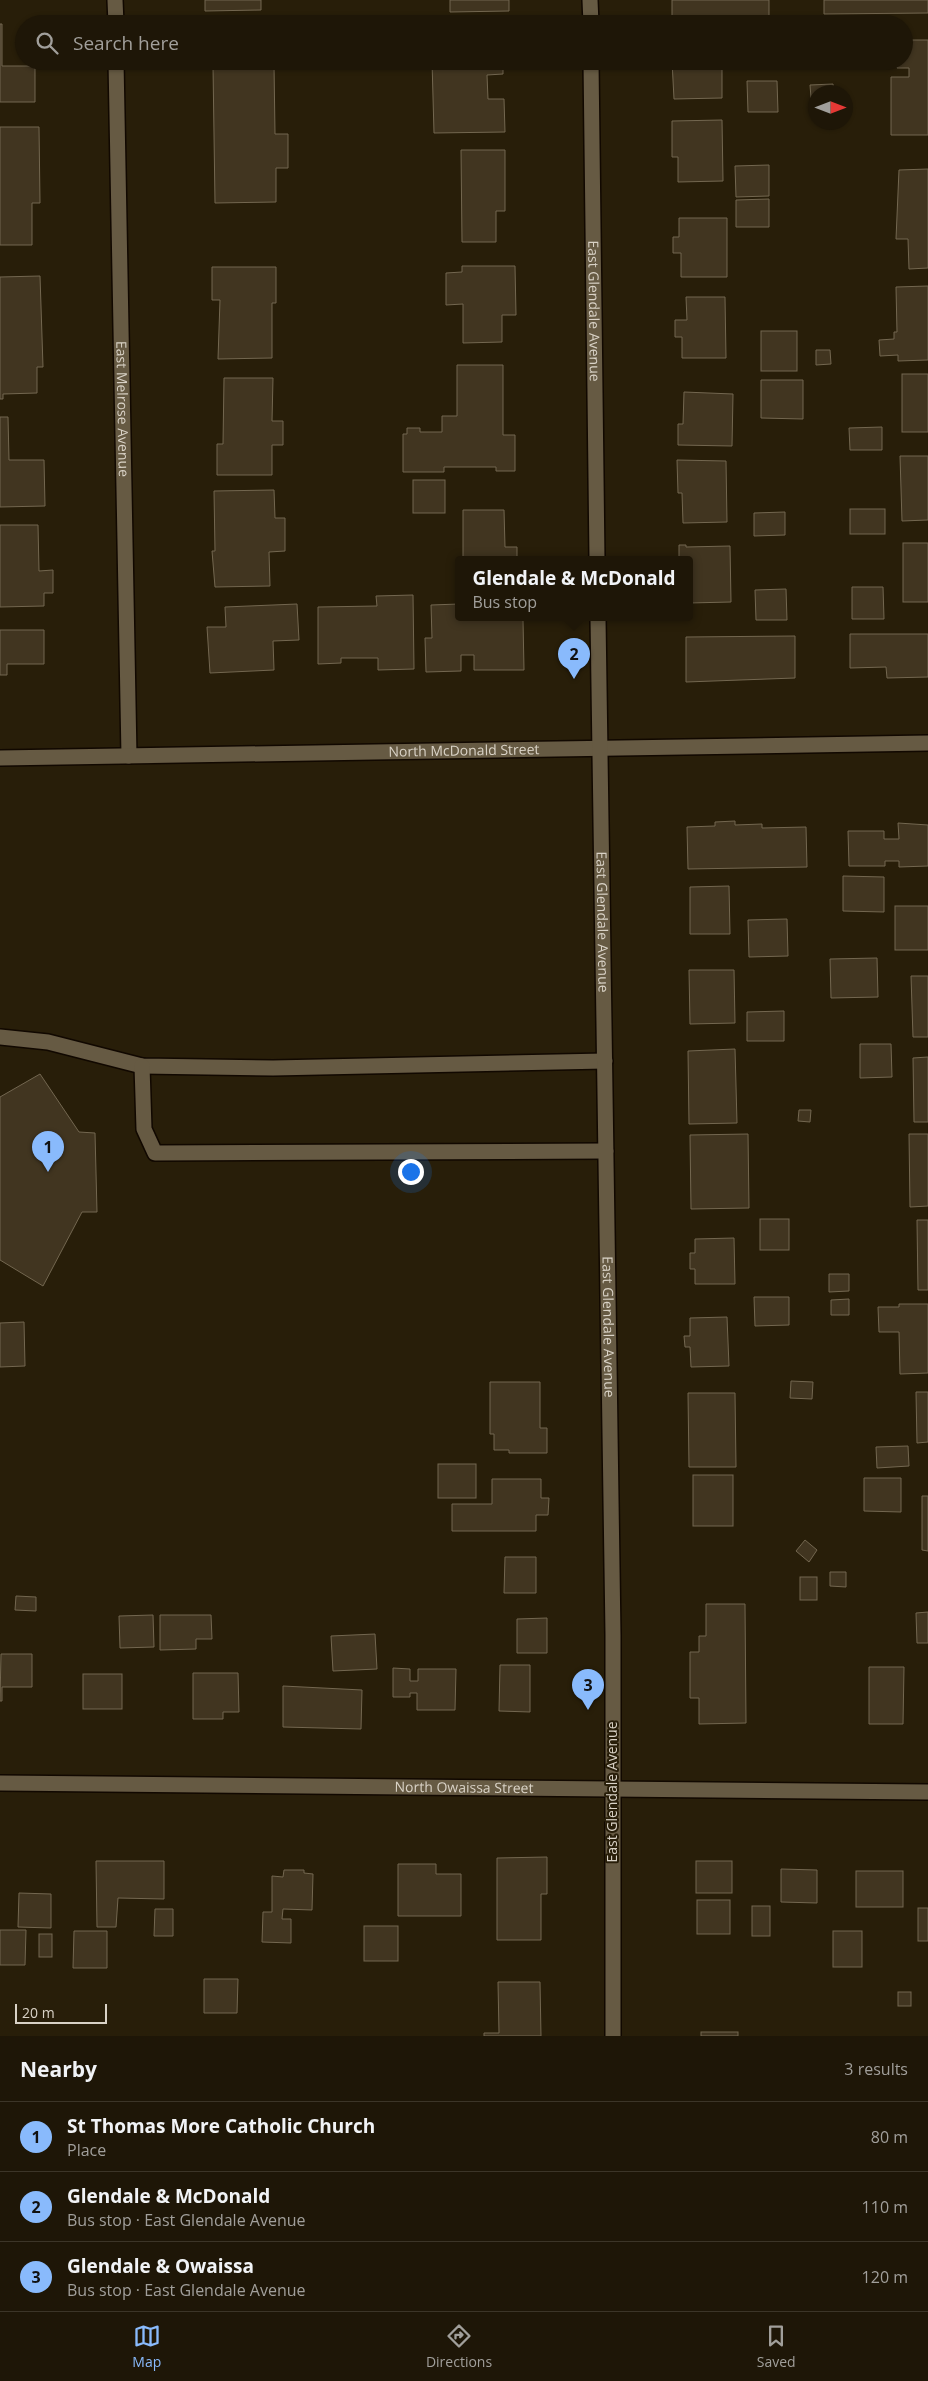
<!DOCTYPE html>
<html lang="en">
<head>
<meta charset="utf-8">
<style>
  :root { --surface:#1e1607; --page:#261f11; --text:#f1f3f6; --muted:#a19f9b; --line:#3c3528; --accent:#89bafc }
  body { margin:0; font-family:"Open Sans",sans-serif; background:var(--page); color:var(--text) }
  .compass { position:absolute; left:808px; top:85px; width:45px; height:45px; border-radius:50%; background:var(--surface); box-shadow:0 1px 4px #0004; rotate:90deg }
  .scale { position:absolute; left:15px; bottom:12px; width:92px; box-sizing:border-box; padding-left:5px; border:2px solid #d9d2c6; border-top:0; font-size:14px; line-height:18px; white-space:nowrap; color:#d9d2c6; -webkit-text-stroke:4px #281e09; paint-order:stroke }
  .you { position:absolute; left:410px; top:1171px; width:18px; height:18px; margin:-12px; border:4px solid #fff; border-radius:50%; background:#1a73e8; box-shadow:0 0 0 8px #1a73e833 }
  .badge { display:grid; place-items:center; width:32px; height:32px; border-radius:50%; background:var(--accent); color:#111; font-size:16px; font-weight:700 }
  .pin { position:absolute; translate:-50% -41px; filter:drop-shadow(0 1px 2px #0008) }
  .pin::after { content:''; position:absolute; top:26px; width:18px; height:15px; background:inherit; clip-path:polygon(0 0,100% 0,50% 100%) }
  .popup { position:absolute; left:455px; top:556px; width:238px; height:65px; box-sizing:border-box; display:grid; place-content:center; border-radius:5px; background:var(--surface); filter:drop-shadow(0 1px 4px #0005); font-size:16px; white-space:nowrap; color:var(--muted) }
  .popup b { font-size:19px; color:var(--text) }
  .popup::after { content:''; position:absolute; left:50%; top:100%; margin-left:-10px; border:10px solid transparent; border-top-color:var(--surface) }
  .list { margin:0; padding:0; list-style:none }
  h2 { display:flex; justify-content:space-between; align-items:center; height:65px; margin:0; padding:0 20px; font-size:21px }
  h2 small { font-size:16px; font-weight:400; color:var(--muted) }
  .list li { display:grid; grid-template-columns:32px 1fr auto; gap:15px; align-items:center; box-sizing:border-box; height:70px; padding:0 20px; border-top:1px solid var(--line) }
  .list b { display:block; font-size:19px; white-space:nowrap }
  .list p { margin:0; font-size:16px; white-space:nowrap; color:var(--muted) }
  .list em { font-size:16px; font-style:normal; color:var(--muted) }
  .icon { flex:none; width:28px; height:28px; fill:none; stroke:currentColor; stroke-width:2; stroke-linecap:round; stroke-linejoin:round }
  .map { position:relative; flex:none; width:928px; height:2036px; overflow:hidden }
  .search { position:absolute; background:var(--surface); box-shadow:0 1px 4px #0004; left:15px; right:15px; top:15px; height:55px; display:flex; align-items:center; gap:12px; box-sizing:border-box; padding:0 18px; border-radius:28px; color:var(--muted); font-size:19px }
  .sheet { height:275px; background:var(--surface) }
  nav { display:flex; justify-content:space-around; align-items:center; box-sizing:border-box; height:70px; border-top:1px solid var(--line); background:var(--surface); font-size:14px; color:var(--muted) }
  nav a { display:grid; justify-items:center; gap:2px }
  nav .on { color:var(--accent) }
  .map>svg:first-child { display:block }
  .building { fill:#413520; stroke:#736750 }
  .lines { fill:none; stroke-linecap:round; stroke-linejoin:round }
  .lane-casing { stroke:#110800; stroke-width:18 }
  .street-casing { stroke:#110800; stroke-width:18 }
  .secondary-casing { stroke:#110800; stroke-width:18 }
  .lane { stroke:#665a43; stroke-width:15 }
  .street { stroke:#665a43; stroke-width:15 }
  .secondary { stroke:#665a43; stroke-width:15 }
  .labels { text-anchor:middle; stroke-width:4; stroke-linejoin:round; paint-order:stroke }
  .street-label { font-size:14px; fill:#d9d2c6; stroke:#281e09 }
</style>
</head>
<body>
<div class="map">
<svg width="928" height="2036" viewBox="0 0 928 2036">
  <rect width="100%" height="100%" fill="#281e09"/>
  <g class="building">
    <path d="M205,0H261V10L205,11Z"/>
    <path d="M450,0H509V11L450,12Z"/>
    <path d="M672,0H769V18H733V24H672Z"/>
    <path d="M824,0H928V13L824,14Z"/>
    <path d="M0,24H2V66H35V102H0Z"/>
    <path d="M904,40H928V135H891V77H909V68H897V61H904Z"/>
    <path d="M432,61H503V74L487,75L488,99H504L505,132L434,133Z"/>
    <path d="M672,61H725V68H722V98L674,99Z"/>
    <path d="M274,65L275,134H288V168H276V202L215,203L213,66Z"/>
    <path d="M747,81H777L778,112H748Z"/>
    <path d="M833,84L834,92H816V98H811L810,85Z"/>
    <path d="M722,120L723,181L678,182V157H672V121Z"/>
    <path d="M0,127H39L40,203H32V245H0Z"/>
    <path d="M461,150H505V211H496V242H462Z"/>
    <path d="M769,165V196L736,197L735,166Z"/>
    <path d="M928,169V268L909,269L908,239H896L899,170Z"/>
    <path d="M769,199V227H736V200Z"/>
    <path d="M679,218H727V277H681V253H673V237H679Z"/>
    <path d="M462,266H515L516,315H502V342L463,343V304L446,305V273L462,272Z"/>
    <path d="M212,267H276V303H272V358L218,359L220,300H212Z"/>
    <path d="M40,276L43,367H37V393L3,394V399H0V277Z"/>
    <path d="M928,286V360L898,361V355L880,356L879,340L894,339V332H897L896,287Z"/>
    <path d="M686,297H725L726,358H682V337H675V320H687Z"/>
    <rect x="761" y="331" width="36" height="40"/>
    <path d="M816,350H830L831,364L816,365Z"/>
    <path d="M457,365H503V435H515V471H496V467H444V472H403V434H407V428H420V432H442V416H457Z"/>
    <rect x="902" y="374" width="26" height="58"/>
    <path d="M224,378H273L272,421H283V445H272V475H217V444H223Z"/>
    <path d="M761,380H803V419L761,418Z"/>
    <path d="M684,392L733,394L732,446L678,445V424H683Z"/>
    <path d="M0,417H8L9,460H44L45,506L0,507Z"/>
    <path d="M882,427V450H850L849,428Z"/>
    <path d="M900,456H928V520L902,521Z"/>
    <path d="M677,460L726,461L727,522L683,523L682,493H678Z"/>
    <rect x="413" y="480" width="32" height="33"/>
    <path d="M274,490L275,518H285V551L269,552L270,586L215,587L212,551H215L214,491Z"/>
    <rect x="850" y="509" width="35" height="25"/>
    <path d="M463,510H504L505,547H517V560H463Z"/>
    <path d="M785,512V535L754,536V513Z"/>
    <path d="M0,525H38L39,571L53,570V593H44V606L0,607Z"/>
    <rect x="903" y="543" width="25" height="59"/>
    <path d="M679,545H686V547L730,546L731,602L689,603V560H679Z"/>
    <path d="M852,587H883L884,619H852Z"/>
    <path d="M786,589L787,620H756L755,590Z"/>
    <path d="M413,595L414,669L378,670V658H341V663L318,664V607L377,606L376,596Z"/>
    <path d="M297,604L299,640L273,641L274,670L210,673L207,627H226L225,607Z"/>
    <path d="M459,604V618H506V620H523L524,670H474V655H461V671L426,672L425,638H432L431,605Z"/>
    <path d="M0,630H44V664H7V675H0Z"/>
    <path d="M850,634H928V677L887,678L886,667L850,668Z"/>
    <path d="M795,636V678L686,682V637Z"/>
    <path d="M735,821V825L762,824V828L806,827L807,867L688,869L687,827L715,826V822Z"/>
    <path d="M898,823L928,825V866L899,867V861H885V866H849L848,831H884V839H899Z"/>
    <path d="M843,876L884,877V912L843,911Z"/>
    <path d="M729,886L730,934H690V887Z"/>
    <rect x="895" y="906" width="33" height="44"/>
    <path d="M787,919L788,956L749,957L748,920Z"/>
    <path d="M877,958L878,997L831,998L830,959Z"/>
    <path d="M689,970H734L735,1023L690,1024Z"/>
    <path d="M911,976H928V1037H913Z"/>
    <path d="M784,1011V1041H747V1012Z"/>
    <path d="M860,1044H891L892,1077L860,1078Z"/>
    <path d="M735,1049L737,1123L689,1124L688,1051Z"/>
    <path d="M928,1057V1122H914L913,1058Z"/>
    <path d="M40,1074L79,1132L95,1133L97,1212H82L43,1286L0,1260V1097Z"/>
    <path d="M799,1110H811L810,1122L798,1121Z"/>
    <path d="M748,1134L749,1208L691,1209L690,1135Z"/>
    <path d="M909,1134H928V1206L910,1207Z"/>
    <rect x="760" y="1219" width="29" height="31"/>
    <path d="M917,1220H928V1290H918Z"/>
    <path d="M734,1238L735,1284H695V1269H690V1253H695V1239Z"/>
    <path d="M829,1274H849V1291L829,1292Z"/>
    <path d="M754,1297H789V1325L755,1326Z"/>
    <path d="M849,1299V1315H831V1300Z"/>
    <path d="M899,1304H928V1373L900,1374L899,1332H879L878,1307H899Z"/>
    <path d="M727,1317L729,1366L691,1367L690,1347H685L684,1336H690V1318Z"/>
    <path d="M24,1322L25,1366L0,1367V1323Z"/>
    <path d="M791,1381L813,1382L812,1399L790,1398Z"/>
    <path d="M490,1382H540V1428H547V1453H509V1450H494V1434H490Z"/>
    <path d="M916,1392H928V1442L917,1443Z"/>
    <path d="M688,1393H735L736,1467H689Z"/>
    <path d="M908,1446L909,1466L877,1468L876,1447Z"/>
    <rect x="438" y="1464" width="38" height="34"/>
    <rect x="693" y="1475" width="40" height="51"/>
    <path d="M864,1478H901V1512L864,1511Z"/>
    <path d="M492,1479H541V1498H549L548,1515H536V1531H452V1504H492Z"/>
    <path d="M922,1496H928V1551L922,1550Z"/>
    <path d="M805,1540L817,1550L809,1562L796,1551Z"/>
    <path d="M505,1557H536V1593H504Z"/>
    <path d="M830,1572H846V1587L830,1586Z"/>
    <rect x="800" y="1577" width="17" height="23"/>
    <path d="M16,1596L36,1597V1611L15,1610Z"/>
    <path d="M706,1604H745L746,1723L699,1724V1698H690V1652H699V1636H706Z"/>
    <path d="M928,1612V1643H917L916,1613Z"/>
    <path d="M153,1615L154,1647L120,1648L119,1616Z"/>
    <path d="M160,1615H211L212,1639H196V1649L160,1650Z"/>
    <path d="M547,1618V1653H517V1619Z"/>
    <path d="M375,1634L377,1669L333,1671L331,1636Z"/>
    <path d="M1,1654H32V1687H2V1701H0Z"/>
    <path d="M500,1665H530V1712L499,1711Z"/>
    <path d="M869,1667H904L903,1724H869Z"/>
    <path d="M393,1668L410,1669V1681H418V1669H456L455,1710H417V1693H410V1697H393Z"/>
    <path d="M193,1673H238L239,1712H223V1719H193Z"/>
    <rect x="83" y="1674" width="39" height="35"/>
    <path d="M283,1686L362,1690L361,1729L283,1727Z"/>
    <path d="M547,1857V1894H541V1940H497V1858Z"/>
    <path d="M96,1861H164V1899L118,1898L116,1927H97Z"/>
    <rect x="696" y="1861" width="36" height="32"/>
    <path d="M398,1864H436V1874H461V1916H398Z"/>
    <path d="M781,1869L817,1870V1903L781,1902Z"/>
    <path d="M284,1870H304V1873L313,1874L312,1910L283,1909L282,1919H291V1943L262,1942L263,1912H272V1876L283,1877Z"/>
    <rect x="856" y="1871" width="47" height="36"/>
    <path d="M19,1893L51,1894V1928L18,1927Z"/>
    <rect x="697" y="1900" width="33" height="34"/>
    <rect x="752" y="1906" width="18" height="30"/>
    <rect x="918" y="1908" width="10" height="33"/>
    <path d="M155,1909H173V1936H154Z"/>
    <rect x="364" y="1926" width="34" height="35"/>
    <path d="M0,1930H26L25,1965H0Z"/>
    <path d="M74,1931H107V1968H73Z"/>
    <rect x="833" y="1931" width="29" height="36"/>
    <rect x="39" y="1934" width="13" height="23"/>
    <path d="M204,1979H238L237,2013H204Z"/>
    <path d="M498,1982H540L541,2036H484V2033H499Z"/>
    <rect x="898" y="1992" width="13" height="14"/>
    <rect x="701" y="2032" width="37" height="4"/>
  </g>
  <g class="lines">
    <defs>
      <g id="lane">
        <path d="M0,1037L48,1042L142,1066L273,1068L605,1061"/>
        <path d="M142,1066L144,1129L155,1153L606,1151"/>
      </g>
      <g id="street">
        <path d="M115,0L116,24"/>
        <path id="s1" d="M116,61L129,756"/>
        <path id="s2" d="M0,758L928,743"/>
      </g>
      <g id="secondary">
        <path d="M590,0L591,24"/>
        <path id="s3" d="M591,61L597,560"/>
        <path id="s4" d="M598,618L613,1635V2036"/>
        <path id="s5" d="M0,1783L928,1792"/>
      </g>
    </defs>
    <use href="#lane" class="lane-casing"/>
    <use href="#street" class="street-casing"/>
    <use href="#secondary" class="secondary-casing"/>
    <use href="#lane" class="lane"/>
    <use href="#street" class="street"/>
    <use href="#secondary" class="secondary"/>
  </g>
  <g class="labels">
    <g class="street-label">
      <text dy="5" stroke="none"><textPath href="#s3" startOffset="250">East Glendale Avenue</textPath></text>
      <text dy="5" stroke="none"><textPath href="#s1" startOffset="348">East Melrose Avenue</textPath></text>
      <text dy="5" stroke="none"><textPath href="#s2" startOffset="464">North McDonald Street</textPath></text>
      <text dy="5" stroke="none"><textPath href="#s4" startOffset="304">East Glendale Avenue</textPath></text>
      <text dy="5" stroke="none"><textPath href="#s4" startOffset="709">East Glendale Avenue</textPath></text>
      <text dy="5" stroke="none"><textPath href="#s5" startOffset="464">North Owaissa Street</textPath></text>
      <text transform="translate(612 1792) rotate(-90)" y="5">East Glendale Avenue</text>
    </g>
  </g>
</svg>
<svg class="compass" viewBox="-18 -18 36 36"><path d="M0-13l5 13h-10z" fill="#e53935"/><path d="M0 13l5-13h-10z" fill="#a19f9b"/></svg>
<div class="scale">20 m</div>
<div class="you"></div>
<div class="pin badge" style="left:48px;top:1172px">1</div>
<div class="pin badge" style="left:574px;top:679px">2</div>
<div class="popup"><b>Glendale &amp; McDonald</b>Bus stop</div>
<div class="pin badge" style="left:588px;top:1710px">3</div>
<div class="search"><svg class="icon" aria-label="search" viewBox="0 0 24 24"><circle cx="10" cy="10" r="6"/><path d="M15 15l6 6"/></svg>Search here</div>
</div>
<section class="sheet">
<h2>Nearby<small>3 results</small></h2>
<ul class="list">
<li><span class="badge">1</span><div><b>St Thomas More Catholic Church</b><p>Place</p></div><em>80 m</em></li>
<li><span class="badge">2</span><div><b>Glendale &amp; McDonald</b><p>Bus stop · East Glendale Avenue</p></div><em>110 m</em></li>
<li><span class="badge">3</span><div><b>Glendale &amp; Owaissa</b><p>Bus stop · East Glendale Avenue</p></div><em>120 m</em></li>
</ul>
</section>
<nav>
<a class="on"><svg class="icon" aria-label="map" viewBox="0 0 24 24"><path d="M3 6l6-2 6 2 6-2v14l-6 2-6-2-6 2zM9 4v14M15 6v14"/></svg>Map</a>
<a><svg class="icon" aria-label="directions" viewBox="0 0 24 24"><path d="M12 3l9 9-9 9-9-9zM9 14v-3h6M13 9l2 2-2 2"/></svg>Directions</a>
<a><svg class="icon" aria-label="saved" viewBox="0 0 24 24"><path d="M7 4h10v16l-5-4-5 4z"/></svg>Saved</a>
</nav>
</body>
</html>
